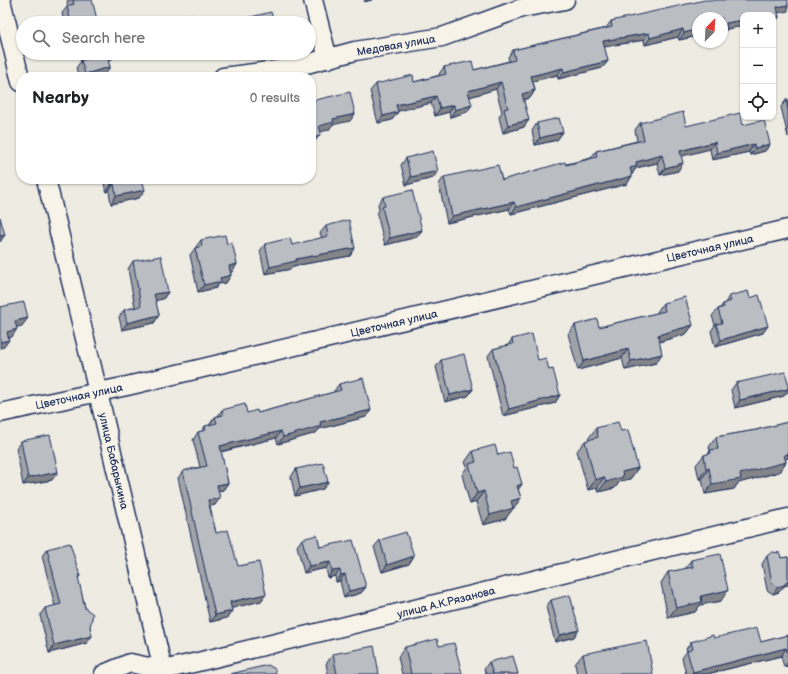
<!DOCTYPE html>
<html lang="en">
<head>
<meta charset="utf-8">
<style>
  :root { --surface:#fff; --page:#f6f6f6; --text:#202124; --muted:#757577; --line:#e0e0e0 }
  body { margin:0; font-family:"Balsamiq Sans",sans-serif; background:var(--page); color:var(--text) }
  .controls { position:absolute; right:12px; top:12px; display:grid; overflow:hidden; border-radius:8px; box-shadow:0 1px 3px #0004 }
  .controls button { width:36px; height:36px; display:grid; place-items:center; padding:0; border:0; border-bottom:1px solid var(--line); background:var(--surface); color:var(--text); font:20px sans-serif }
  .compass { position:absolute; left:692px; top:12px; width:36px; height:36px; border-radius:50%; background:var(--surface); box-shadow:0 1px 3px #0004; rotate:24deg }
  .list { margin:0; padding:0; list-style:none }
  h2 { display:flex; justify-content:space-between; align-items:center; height:52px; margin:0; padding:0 16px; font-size:17px }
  h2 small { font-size:13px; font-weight:400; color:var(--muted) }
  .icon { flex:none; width:22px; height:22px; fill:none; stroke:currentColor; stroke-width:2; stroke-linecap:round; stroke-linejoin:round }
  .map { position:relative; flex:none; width:788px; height:674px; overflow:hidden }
  .search { position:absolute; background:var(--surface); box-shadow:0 1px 3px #0004; left:16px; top:16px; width:300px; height:44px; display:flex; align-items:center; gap:10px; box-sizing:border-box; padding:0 14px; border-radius:22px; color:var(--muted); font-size:15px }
  .panel { position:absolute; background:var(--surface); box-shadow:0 1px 3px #0004; left:16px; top:72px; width:300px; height:112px; border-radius:16px }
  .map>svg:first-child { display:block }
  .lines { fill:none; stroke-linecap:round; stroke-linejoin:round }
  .minor-casing { stroke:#1b2f5e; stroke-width:21 }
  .minor { stroke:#f7f3e8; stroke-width:18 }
  .wall { fill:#a0a3a7; stroke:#1b2f5e }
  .shaded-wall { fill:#828488; stroke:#1b2f5e }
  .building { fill:#babdc2; stroke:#1b2f5e }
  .labels { text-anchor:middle; stroke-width:3.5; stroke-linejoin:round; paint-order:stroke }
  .street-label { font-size:11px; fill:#1b2f5e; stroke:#f7f3e8 }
</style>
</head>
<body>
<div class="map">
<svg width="788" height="674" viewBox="0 0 788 674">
  <rect width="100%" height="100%" fill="#eeebe2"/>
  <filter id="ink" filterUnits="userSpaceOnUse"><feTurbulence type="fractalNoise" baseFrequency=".025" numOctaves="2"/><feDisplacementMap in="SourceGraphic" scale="8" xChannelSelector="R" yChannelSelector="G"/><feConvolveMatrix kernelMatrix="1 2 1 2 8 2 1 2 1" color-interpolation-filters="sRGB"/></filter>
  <g filter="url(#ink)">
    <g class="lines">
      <defs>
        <g id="minor">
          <path d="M1,0L21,82"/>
          <path d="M313,0L328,59"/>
          <path d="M223,77L291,68L355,51L442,37L522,8L565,0"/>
          <path d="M46,179L92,367L164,674"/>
          <path d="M0,413L127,386L788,229"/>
          <path d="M104,674L130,663L163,670L202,661L788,518"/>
        </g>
      </defs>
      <use href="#minor" class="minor-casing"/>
      <use href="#minor" class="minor"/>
    </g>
    <g class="wall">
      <path d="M68,0H73L98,23H64L62,13L68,6L67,2Z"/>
      <path d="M778,13L779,17L774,24H773V15H743V26L727,29L698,18V36L679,40L678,37L645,45L644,40L604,47L608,61L602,68L558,79L557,75L533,81L535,90L530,98L524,99V127L503,133L499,117L502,112L496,89L469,97L467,112L450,117L449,112L435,116L431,103L397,111L392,120L378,123L370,91L376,84L414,82L440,75L439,74L444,67L474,70L509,61L508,57L513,50L606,28L611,21Z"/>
      <path d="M174,19L194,23H171Z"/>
      <path d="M78,53H116L111,60L108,61L110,67L105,75L96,77H79L76,68L81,61Z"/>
      <path d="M788,99V137L781,107L786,100Z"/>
      <path d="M537,123L563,132L557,140L535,145L532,131Z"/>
      <path d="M640,123L686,126L743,125L770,144L765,151L750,155L749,152L712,160L710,149L705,150L681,156L678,171L660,175L657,163L636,168L632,174V176L627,184L511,214L509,209L447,223L439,184L444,177L502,180L591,158L596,151L637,141L635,130Z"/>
      <path d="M406,158L433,178L406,185L401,165Z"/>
      <path d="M103,179H142L139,198L111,204L109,191L106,192Z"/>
      <path d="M383,197L422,230L417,237L385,245L377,214L379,210L378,204Z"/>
      <path d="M326,226L355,248L350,256L293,266L291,269L265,274L260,251L265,244L292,245L322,238L320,233Z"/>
      <path d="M201,240L227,244L237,264L232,272H230L231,275L226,283L218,284L216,288L198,292L190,255Z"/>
      <path d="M133,261L168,292L163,299L155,300L159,315L154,323L122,330L119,317L124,310L135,307L128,269Z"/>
      <path d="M729,296L750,298L763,333L715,347L711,331L715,325L712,316L718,309L720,308L723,304L725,303Z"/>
      <path d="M663,303L693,325L686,334L659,342L656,363L625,370L622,358L578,370L568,334L575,325L599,327L657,313V312Z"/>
      <path d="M512,339L538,360L549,370L560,395L555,403L503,416L488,356L493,349L508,345Z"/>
      <path d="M441,360L473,389L468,396L445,402L436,367Z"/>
      <path d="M788,382V391L784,396L735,408L731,390L736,383Z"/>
      <path d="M339,384L371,410L366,417L319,429L316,433L278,444L276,438L221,452L228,483L223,490L219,491L215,505L210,506L216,533L238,566L266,594L261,601L231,608L232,611L227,618L210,622L178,478L183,471L200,467L193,440L198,432L202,431L205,426L210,425V424L215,417L218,416L222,410L247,413H258L334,392V391Z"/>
      <path d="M788,422V458H787L785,460L786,462L779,472L738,483L734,489L705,494L702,479H699L696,465L704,455L708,454L710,451L709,447L716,437L756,430Z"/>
      <path d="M596,428L621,431L638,468L630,479L620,481L615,488L598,492L597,488L588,490L577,451L585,441L588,440V439Z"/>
      <path d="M21,441L52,480L23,485L16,448Z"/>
      <path d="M473,451L498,455L514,468L522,484L518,489L521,498L513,509L512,510L505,519L483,525L476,502L470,504L462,475L467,467L465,462Z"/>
      <path d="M296,469L328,482L323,489L295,496L291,477Z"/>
      <path d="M302,539L320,547L366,587L361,593L344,598L340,581L336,582L335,576L328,578L326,568L304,573L297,546Z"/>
      <path d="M380,540L409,564L382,572L374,547Z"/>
      <path d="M47,549L80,576L78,579L90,627L87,643L49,653L40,615L45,608L55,606L42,556Z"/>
      <path d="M767,556L781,558L788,557V585L784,586L779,592L773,594L767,590L762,564Z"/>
      <path d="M691,560L721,601L700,605L695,612L668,618L661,583L668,572L685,569Z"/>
      <path d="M551,600L574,637L555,642L546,607Z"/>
      <path d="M788,635V666L784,667L781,656L707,674H686L682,658L687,651L686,649L691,642L714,638L761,642Z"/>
      <path d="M439,646L461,674H402L398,657L405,647Z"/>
      <path d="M333,654L379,674H328L326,664Z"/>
      <path d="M583,654L653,674H577L575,664Z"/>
      <path d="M489,662L518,674H486L484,669Z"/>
    </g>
    <g class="shaded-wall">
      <path d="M365,0H372L364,2Z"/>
      <path d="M788,5V11L772,14L777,7Z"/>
      <path d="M779,17L774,24H773V18Z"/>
      <path d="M743,20V26L722,30L726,23Z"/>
      <path d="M683,29L678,37L645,45L650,38Z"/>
      <path d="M698,29V36L679,40L684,33Z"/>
      <path d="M727,29L722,36V30Z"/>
      <path d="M649,33L644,40L598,48L603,41Z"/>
      <path d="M116,53L111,60L102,63L107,55Z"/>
      <path d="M608,61L602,68L558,79L564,72Z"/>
      <path d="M110,67L105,75L96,77H83L85,74Z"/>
      <path d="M563,68L557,75L526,83L531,76Z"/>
      <path d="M501,82L496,89L463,99L468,91Z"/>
      <path d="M535,90L530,98L517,101L522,94Z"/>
      <path d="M436,96L431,103L391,113L396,105Z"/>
      <path d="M454,105L449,112L435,116L440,108Z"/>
      <path d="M472,105L467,112L450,117L455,110Z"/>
      <path d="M398,112L392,120L378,123L383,116Z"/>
      <path d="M355,114L350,121L332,125L329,130L314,133L319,126L333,119Z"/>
      <path d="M529,120L524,127L503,133L508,125Z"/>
      <path d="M563,132L557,140L535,145L540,138Z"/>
      <path d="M321,133L316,140L311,145V138Z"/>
      <path d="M715,142L710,149L675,158L680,151Z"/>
      <path d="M754,144L749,152L712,160L717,153Z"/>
      <path d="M770,144L765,151L750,155L755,148Z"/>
      <path d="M662,155L657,163L636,168L632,174L625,176L630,168L636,162Z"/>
      <path d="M683,163L678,171L660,175L665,168Z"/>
      <path d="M438,171L433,178L406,185L411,177Z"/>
      <path d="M632,176L627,184L511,214L516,207Z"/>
      <path d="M114,184L109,191L106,192L111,185Z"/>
      <path d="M145,190L139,198L111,204L116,196Z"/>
      <path d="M514,202L509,209L447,223L452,216Z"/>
      <path d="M422,230L417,237L385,245L390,238Z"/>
      <path d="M5,235L0,242V236Z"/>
      <path d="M355,248L350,256L293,266L291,269L265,274L270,267L296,259Z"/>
      <path d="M237,264L232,272L224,274L229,266Z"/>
      <path d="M231,275L226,283L218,284L216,288L198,292L204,285L220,278Z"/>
      <path d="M168,292L163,299L149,302L154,294Z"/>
      <path d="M159,315L154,323L122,330L127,323Z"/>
      <path d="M28,318L22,326L10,329L15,321Z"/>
      <path d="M693,325L686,334L651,344L658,335Z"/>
      <path d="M768,326L763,333L715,347L721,340Z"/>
      <path d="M17,329L12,337L2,339L7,332Z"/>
      <path d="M9,340L4,347L0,348V342Z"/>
      <path d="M628,349L622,358L578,370L584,361Z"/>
      <path d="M662,354L656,363L625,370L631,361Z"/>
      <path d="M473,389L468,396L445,402L450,395Z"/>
      <path d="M788,389V391L784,396L735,408L740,400Z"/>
      <path d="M560,395L555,403L503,416L509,409Z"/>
      <path d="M371,410L366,417L319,429L316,433L278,444L283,437L320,422Z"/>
      <path d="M281,431L276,438L215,453L220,446Z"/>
      <path d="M788,451V458H787L784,462H786L779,472L738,483L734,489L705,494L712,484L740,474Z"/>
      <path d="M638,468L630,479L620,481L615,488L598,492L606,482L622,472Z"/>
      <path d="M709,468L702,479H699L706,469Z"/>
      <path d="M58,472L52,480L23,485L28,478Z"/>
      <path d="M604,477L597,488L588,490L595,480Z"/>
      <path d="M328,482L323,489L295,496L300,488Z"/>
      <path d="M228,483L223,490L212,492L217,485Z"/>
      <path d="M522,484L515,495L517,486Z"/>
      <path d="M484,491L476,502L470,504L477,493Z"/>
      <path d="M220,498L215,505L203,508L208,500Z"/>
      <path d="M521,498L513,509L512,510L505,519L483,525L490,515L511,501Z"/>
      <path d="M414,556L409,564L382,572L387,565Z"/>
      <path d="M330,562L326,568L304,573L309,566Z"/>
      <path d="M340,570L335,576L328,578L332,571Z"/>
      <path d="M345,574L340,581L336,582L341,575Z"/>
      <path d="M788,580V585L784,586L779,592L773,594L778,587Z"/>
      <path d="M366,587L361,593L344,598L349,591Z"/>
      <path d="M728,590L721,601L700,605L695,612L668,618L676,608L701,596Z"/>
      <path d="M266,594L261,601L225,610L230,602Z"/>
      <path d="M232,611L227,618L210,622L215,615Z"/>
      <path d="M579,630L574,637L555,642L560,635Z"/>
      <path d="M92,636L87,643L49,653L54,645Z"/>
      <path d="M786,648L781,656L707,674H691L693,672Z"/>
      <path d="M788,662V666L784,667Z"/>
    </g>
    <g class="building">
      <path d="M73,0H92L98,23H71L67,6L74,4Z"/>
      <path d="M705,0H788V5L777,7L779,17L773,18V15H743V20L726,23L727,29L722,30V18H698V29L684,33L683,29L650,38L649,33L603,41L608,61L564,72L563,68L531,76L535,90L522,94L529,120L508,125L504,109L508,108L501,82L468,91L472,105L455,110L454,105L440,108L436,96L396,105L398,112L383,116L376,84L413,75L414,82L446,74L444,67L472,61L474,70L515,60L513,50L612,27L611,21Z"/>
      <path d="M271,12L274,23H235V21Z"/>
      <path d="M192,15L194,23H175L174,19Z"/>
      <path d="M85,53H115L107,55L110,67L85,74L81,60L87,59Z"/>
      <path d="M350,92L355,114L333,119L334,122L319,126L321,133L317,137L311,138V101Z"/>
      <path d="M788,99V109L786,100Z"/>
      <path d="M683,112L686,126L740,113L743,125L764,120L770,144L755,148L754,144L717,153L715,142L710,143L680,151L683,163L665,168L662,155L636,162L637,166L630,168L632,176L516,207L514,202L452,216L444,177L498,165L502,180L565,162L566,165L597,157L596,151L644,140L640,123Z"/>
      <path d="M559,118L563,132L540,138L537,123Z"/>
      <path d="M433,151L438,171L411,177L406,158Z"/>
      <path d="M109,179H142L145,190L116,196L114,184L111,185Z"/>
      <path d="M412,190L422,230L390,238L382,207L385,206L383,197Z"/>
      <path d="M0,217L5,235L0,236Z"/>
      <path d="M349,220L355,248L296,259V261L270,267L265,244L290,238L292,245L328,236L326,226Z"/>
      <path d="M225,235L227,244L232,242L237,264L229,266L231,275L220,278L221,281L204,285L195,248L202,246L201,240Z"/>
      <path d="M161,256L168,292L154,294L159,315L127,323L124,310L141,306L133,261Z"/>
      <path d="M748,291L750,298L759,295L768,326L721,340L716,324L722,323L718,309L724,307L723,304L731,301L729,296Z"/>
      <path d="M685,297L693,325L658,335L662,354L631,361L628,349L584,361L575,325L597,319L599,327L665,311L663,303Z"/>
      <path d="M24,302L28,318L15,321L17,329L7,332L9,340L0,342V307Z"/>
      <path d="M532,334L538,360L546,358L549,370L553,369L560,395L509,409L493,349L513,344L512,339Z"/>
      <path d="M464,354L473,389L450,395L441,360Z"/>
      <path d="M785,372L788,382V389L740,400L736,383Z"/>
      <path d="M363,378L371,410L320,422L321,426L283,437L281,431L220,446L228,483L217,485L220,498L208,500L216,533L228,530L238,566L259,562L266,594L230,602L232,611L215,615L183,471L207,466L198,432L206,430L205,426L217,423L215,417L223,415L222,410L245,404L247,413L257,410L258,413L341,390L339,384Z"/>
      <path d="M618,422L621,431L628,430L638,468L622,472L623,477L606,482L604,477L595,480L585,441L598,437L596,428Z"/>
      <path d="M788,422V454L784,455L786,462L740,474L741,479L712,484L709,468L706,469L704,455L711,453L710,450L718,449L716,437L756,430Z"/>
      <path d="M50,435L58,472L28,478L21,441Z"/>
      <path d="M495,445L498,455L510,452L514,468L517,467L522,484L517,486L521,498L511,501L513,508L490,515L484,491L477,493L469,464L476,462L473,451Z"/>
      <path d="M323,463L328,482L300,488L296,469Z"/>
      <path d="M406,532L414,556L387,565L380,540Z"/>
      <path d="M317,535L320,547L353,540L366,587L349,591L345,574L341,575L340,570L332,571L330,562L309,566L302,539Z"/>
      <path d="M70,543L80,576L78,577L85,608L93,614L90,627L92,636L54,645L45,608L61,604L47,549Z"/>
      <path d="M772,552L780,553L781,558L788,557V580L784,585L778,587L772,583L767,556Z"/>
      <path d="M720,554L728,590L701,596L702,602L676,608L668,572L693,567L691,560Z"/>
      <path d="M570,595L579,630L560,635L551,600Z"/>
      <path d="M757,628L761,642L788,635V655L786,648L693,672L687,651L693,649L691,642L713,635L714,638Z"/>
      <path d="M437,639L439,646L454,643L462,673L459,674H411L405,647Z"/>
      <path d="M647,641L653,674H587L583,654Z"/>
      <path d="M374,646L379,674H337L333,654Z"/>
      <path d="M513,656L518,674H493L489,662Z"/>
      <path d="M268,665L275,669L276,674H230Z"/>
    </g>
  </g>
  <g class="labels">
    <g class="street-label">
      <text transform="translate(396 45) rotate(-10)" y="4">Медовая улица</text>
      <text transform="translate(710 248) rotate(-13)" y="4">Цветочная улица</text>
      <text transform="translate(394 323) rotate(-13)" y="4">Цветочная улица</text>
      <text transform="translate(79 396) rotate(-12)" y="4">Цветочная улица</text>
      <text transform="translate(114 461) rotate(77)" y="4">улица Бабарыкина</text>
      <text transform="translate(446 602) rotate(-14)" y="4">улица А.К.Рязанова</text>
    </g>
  </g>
</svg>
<div class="controls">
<button>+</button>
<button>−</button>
<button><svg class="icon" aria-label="locate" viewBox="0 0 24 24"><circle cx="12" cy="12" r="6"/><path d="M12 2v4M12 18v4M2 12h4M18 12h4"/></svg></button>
</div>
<svg class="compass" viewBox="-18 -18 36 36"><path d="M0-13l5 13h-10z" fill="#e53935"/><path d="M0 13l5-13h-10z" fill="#757577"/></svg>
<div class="search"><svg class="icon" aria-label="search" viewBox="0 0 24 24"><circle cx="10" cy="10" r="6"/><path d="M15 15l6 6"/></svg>Search here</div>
<section class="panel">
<h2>Nearby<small>0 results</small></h2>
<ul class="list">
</ul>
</section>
</div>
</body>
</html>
